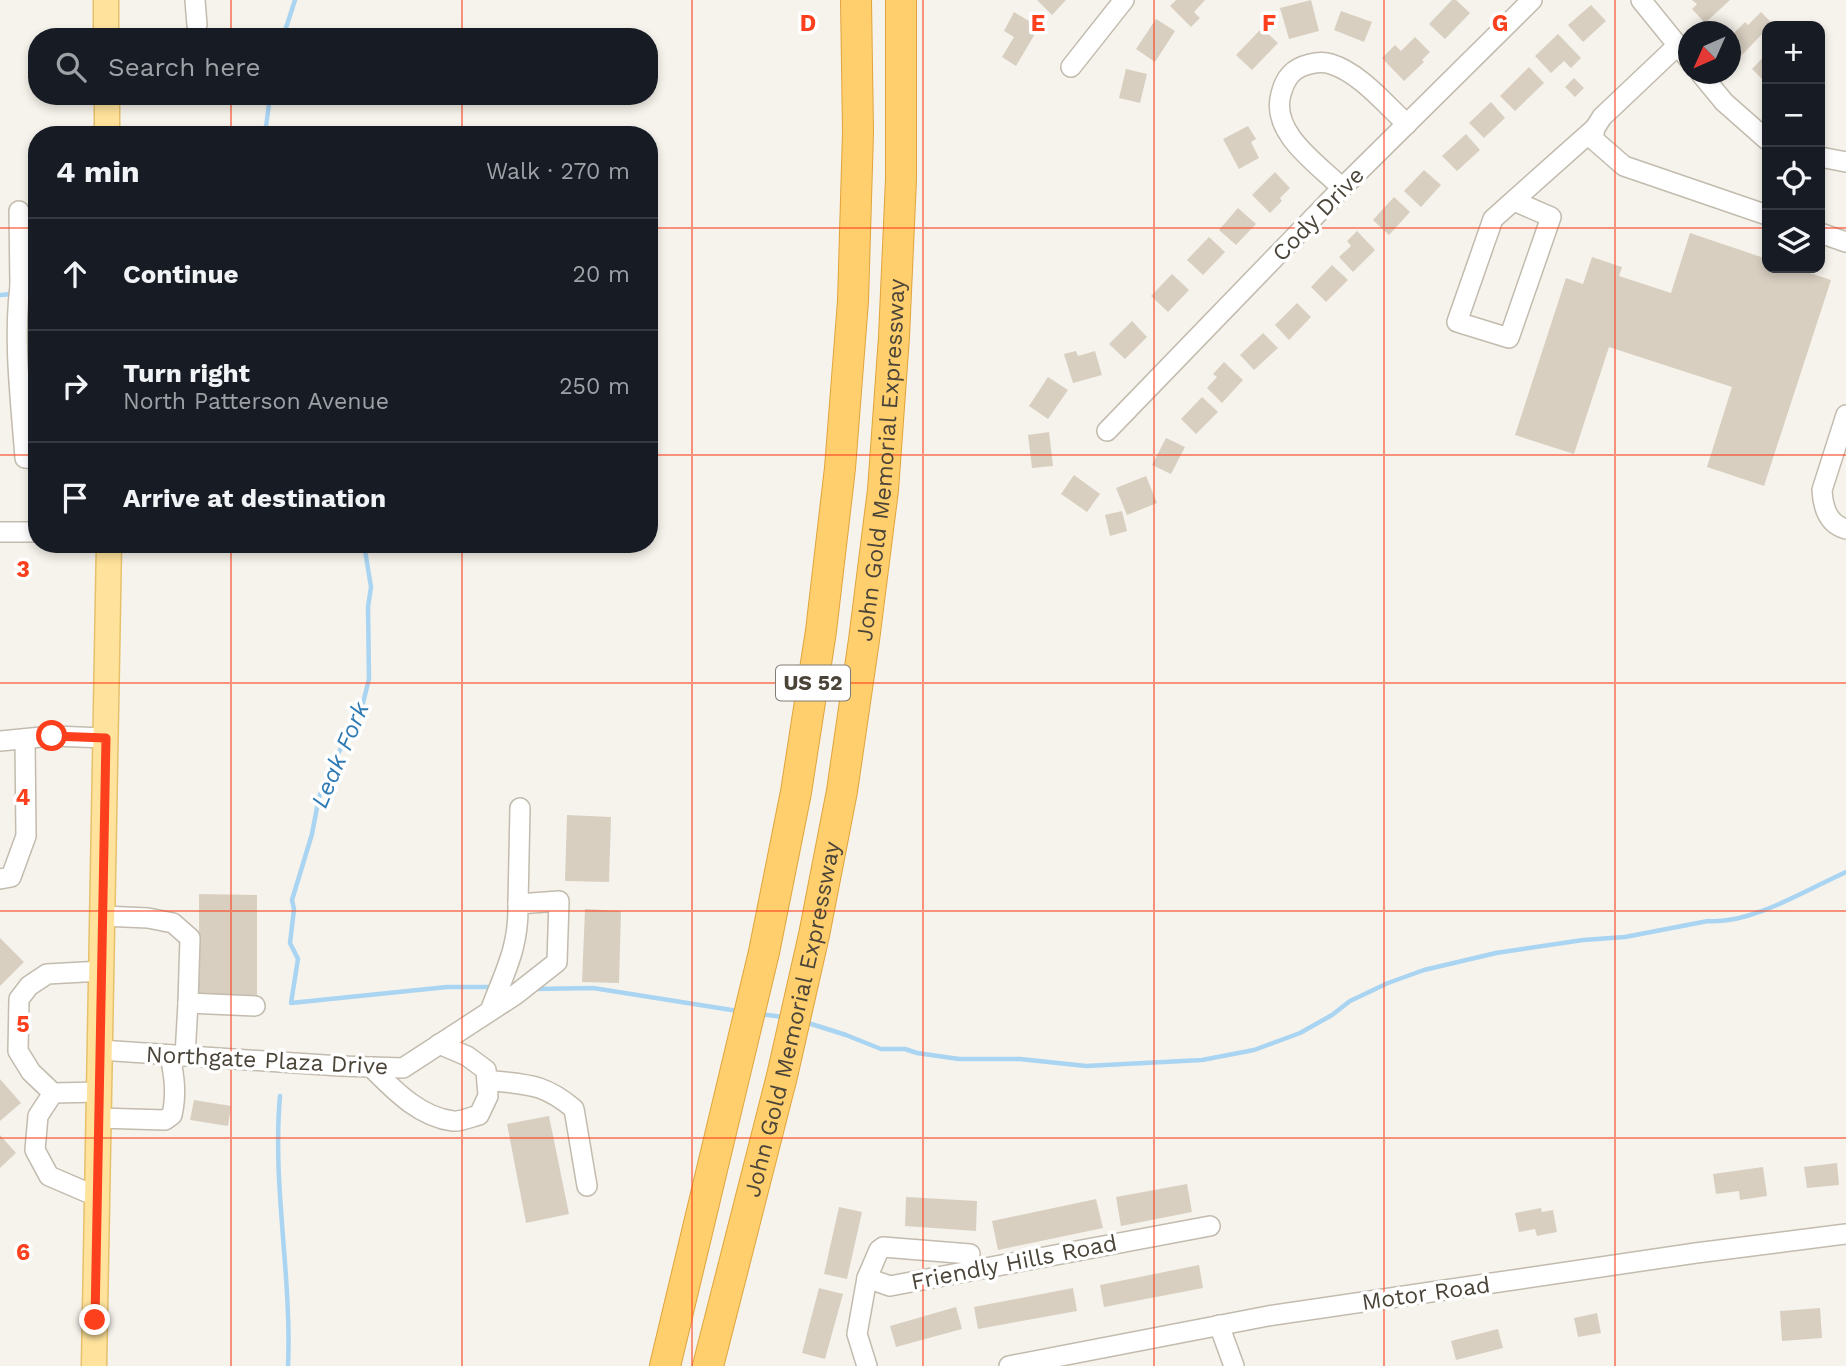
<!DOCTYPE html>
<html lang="en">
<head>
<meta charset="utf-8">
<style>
  :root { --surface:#171b24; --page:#20242c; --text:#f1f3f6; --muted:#9ea1a6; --line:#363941 }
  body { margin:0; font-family:"Work Sans",sans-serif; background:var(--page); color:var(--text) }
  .controls { position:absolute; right:21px; top:21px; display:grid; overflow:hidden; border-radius:14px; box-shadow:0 4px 10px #0003 }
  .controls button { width:63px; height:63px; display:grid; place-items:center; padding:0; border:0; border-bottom:2px solid var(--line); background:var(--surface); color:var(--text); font:35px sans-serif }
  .compass { position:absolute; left:1678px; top:21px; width:63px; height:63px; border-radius:50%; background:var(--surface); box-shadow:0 4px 10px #0003; rotate:225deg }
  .stop { position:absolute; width:21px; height:21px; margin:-16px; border:5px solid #fc3f1d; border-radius:50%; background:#fff }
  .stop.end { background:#fc3f1d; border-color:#fff; box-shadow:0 2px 7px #0008 }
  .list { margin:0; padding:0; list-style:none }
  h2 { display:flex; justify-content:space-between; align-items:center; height:91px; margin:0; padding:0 28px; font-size:30px }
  h2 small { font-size:23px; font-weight:400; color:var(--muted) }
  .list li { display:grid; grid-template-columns:46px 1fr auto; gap:21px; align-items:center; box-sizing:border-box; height:112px; padding:0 28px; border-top:2px solid var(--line) }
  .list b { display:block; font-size:26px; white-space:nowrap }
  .list p { margin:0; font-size:23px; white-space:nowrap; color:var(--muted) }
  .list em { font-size:23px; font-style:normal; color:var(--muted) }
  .icon { flex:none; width:38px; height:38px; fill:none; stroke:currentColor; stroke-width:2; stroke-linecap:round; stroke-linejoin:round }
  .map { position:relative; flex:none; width:1846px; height:1366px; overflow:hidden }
  .search { position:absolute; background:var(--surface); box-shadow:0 4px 10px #0003; left:28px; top:28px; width:630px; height:77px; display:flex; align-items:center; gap:18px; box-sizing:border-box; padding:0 24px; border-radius:28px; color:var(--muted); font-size:26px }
  .panel { position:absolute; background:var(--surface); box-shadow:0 4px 10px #0003; left:28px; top:126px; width:630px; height:427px; border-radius:28px }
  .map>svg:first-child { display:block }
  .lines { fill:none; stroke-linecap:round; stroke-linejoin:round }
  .stream { stroke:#a9d4f2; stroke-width:4.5 }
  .building { fill:#d8cfc1 }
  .minor-casing { stroke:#c2bbae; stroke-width:22 }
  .major-casing { stroke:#e6c16a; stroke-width:27 }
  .highway-casing { stroke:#e0a43c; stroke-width:32 }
  .minor { stroke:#fff; stroke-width:19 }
  .major { stroke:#ffe39c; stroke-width:24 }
  .highway { stroke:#ffcf6e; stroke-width:30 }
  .route { stroke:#fc3f1d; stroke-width:9 }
  .grid { fill:none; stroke:#fc3f1d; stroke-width:2; stroke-opacity:0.55 }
  .labels { text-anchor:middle; stroke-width:7; stroke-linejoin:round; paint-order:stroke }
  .shield { fill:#fff; stroke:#817c74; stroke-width:2 }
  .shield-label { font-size:21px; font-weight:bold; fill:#4b4439 }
  .street-label { font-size:23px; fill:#4b4439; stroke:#fff }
  .water-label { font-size:24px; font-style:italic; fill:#2e7ab2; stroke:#fff }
  .grid-label { font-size:23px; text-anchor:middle; font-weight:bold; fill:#fc3f1d; stroke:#fff; stroke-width:7; stroke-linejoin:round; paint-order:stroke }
</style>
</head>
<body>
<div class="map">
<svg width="1846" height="1366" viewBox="0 0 1846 1366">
  <rect width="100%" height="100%" fill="#f6f3ec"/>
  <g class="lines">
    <g class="stream">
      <path d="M283,37L295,0"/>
      <path d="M265,135L270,96"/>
      <path d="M0,295L13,294"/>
      <path d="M25,295L37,297"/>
      <path d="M364,544L371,587L368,607L369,679L361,711L333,763L319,797L312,834L292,900L294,909L290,943L298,959L291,1003L447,987H495"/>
      <path d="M535,989L593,988L738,1011"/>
      <path d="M760,1014L783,1017"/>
      <path d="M805,1022L846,1035L881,1049H905L917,1053L959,1059H1020L1086,1066L1202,1060L1254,1050L1300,1033L1332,1015L1350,1001L1388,983L1424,970L1496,953L1583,940L1625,937L1708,921C1750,925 1808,889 1846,872"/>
      <path d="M280,1096C272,1186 292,1276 288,1366"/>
    </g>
  </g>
  <g class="building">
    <path d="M1037,0H1066L1052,15Z"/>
    <path d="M1176,0H1205L1194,12L1200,18L1191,27L1170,6Z"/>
    <path d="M1311,0L1319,31L1289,39L1280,8Z"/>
    <path d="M1452,0H1456L1470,13L1445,39L1429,24Z"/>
    <path d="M1692,0H1730L1705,23L1692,9L1697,4Z"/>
    <path d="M1591,5L1606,21L1583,42L1568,25Z"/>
    <path d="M1341,11L1372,22L1364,42L1334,30Z"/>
    <path d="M1014,12L1039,27L1016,66L1002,57L1014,37L1004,31Z"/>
    <path d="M1761,12L1773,24L1767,26V29L1736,61L1730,56V37L1745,22L1748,25Z"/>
    <path d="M1156,19L1175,31L1155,62L1136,49Z"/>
    <path d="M1262,28L1278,43L1252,70L1236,55Z"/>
    <path d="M1558,34L1581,58L1571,68L1564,61L1551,73L1535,56Z"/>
    <path d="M1415,37L1430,52L1422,60L1424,62L1404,81L1382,58L1395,45L1401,51Z"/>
    <path d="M1767,53V84L1752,69Z"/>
    <path d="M1529,67L1544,83L1515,111L1500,96Z"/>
    <path d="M1126,69L1147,74L1140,103L1119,98Z"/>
    <path d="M1574,78L1584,88L1575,97L1565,87Z"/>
    <path d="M1491,102L1505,118L1484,138L1469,123Z"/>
    <path d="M1248,126L1256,139L1251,142L1259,158L1239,169L1223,139Z"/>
    <path d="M1466,134L1480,150L1457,171L1442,156Z"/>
    <path d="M1424,170L1441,185L1421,207L1404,191Z"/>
    <path d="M1275,172L1290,188L1280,198L1282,201L1270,213L1252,195Z"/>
    <path d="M1394,197L1410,212L1389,235L1373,220Z"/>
    <path d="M1238,208L1256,224L1236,245L1219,230Z"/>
    <path d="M1357,231L1375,250L1353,272L1339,257L1351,246L1347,241Z"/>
    <path d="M1690,233L1767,259V268H1795L1831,280L1764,486L1707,467L1732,387L1609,347L1574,454L1515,435L1566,278L1583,284L1592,257L1622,267L1619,276L1671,293Z"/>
    <path d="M1209,237L1225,252L1203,275L1187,260Z"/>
    <path d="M1332,265L1348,280L1326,302L1311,287Z"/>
    <path d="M1172,274L1189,290L1168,312L1151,296Z"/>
    <path d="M1297,303L1311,317L1289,340L1275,325Z"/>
    <path d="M1132,321L1147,337L1125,359L1109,344Z"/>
    <path d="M1263,333L1278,348L1254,370L1240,355Z"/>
    <path d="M1076,351L1078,356L1095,351L1102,375L1073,383L1064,354Z"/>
    <path d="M1224,362L1243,380L1222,403L1207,388L1217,377L1213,374Z"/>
    <path d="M1048,377L1068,390L1048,419L1029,406Z"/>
    <path d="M1202,397L1218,412L1196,434L1181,419Z"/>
    <path d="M1049,432L1053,466L1032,468L1028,435Z"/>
    <path d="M1166,438L1185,447L1171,474L1152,465Z"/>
    <path d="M1074,475L1100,494L1087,512L1061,494Z"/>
    <path d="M1146,476L1157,503L1127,515L1116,488Z"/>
    <path d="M1122,511L1127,531L1110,536L1105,515Z"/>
    <path d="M567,815L611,817L609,882L565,881Z"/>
    <path d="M199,894L257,895V996H199Z"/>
    <path d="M585,909L621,911L619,983L582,982Z"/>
    <path d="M0,938L24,962L0,986Z"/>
    <path d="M0,1079L21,1103L0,1121Z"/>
    <path d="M194,1100L231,1106L228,1126L190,1120Z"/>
    <path d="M549,1116L569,1214L526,1223L507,1124Z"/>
    <path d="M0,1135L16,1153L0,1168Z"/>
    <path d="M1837,1163L1839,1185L1807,1188L1804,1167Z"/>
    <path d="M1763,1167L1767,1196L1740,1200L1739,1191L1716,1194L1713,1174Z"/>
    <path d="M1187,1184L1192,1212L1121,1226L1116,1197Z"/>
    <path d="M906,1197L977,1201L976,1231L905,1226Z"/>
    <path d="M1096,1199L1103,1228L998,1250L992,1221Z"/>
    <path d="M839,1207L862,1212L847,1279L824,1274Z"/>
    <path d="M1541,1208L1542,1212L1553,1210L1557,1232L1537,1236L1535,1229L1519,1232L1515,1213Z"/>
    <path d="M1199,1265L1203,1288L1104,1307L1100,1285Z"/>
    <path d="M819,1288L843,1294L825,1359L802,1353Z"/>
    <path d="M1073,1288L1077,1311L978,1329L974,1307Z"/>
    <path d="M956,1307L962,1329L896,1347L890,1326Z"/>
    <path d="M1820,1308L1822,1338L1782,1341L1780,1311Z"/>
    <path d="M1597,1313L1601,1333L1578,1337L1574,1318Z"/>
    <path d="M1498,1329L1503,1348L1456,1360L1451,1341Z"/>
  </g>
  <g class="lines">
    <defs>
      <g id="minor">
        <path d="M195,0L197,25"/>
        <path d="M1641,0L1688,58"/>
        <path d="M1678,45L1602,117L1595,128L1593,139L1624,166L1767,215"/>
        <path d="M1071,67L1124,0"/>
        <path d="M1701,74L1724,102L1767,140"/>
        <path d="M1820,157L1846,162"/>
        <path d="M1342,188C1318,164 1270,133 1281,94C1283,87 1285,80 1291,74C1299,65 1319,60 1331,64C1360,73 1385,104 1407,124"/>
        <path d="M1514,201L1551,217L1509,338L1457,322L1493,219L1595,128"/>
        <path d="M19,211L20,286"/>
        <path d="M1820,233L1846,242"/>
        <path d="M37,287L20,286C13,341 21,403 25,458L37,459"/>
        <path d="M1846,415L1822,490C1823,508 1828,524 1846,529"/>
        <path d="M1107,431L1342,188L1532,0"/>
        <path d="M0,532H37"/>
        <path d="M0,741L52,736L106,738"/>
        <path d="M0,879L11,877L26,836L25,739"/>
        <path d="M518,904L520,808"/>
        <path d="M102,916L148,918L173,923L190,938L188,1003L255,1006"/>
        <path d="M100,1050L340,1066L403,1068L515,995L557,962L559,901L518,904C519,948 505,971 490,1011"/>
        <path d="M185,1056L188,1003"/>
        <path d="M371,1067C393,1089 419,1117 453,1121C460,1122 471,1117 479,1115L488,1096L486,1070L467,1056L439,1044"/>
        <path d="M487,1080C526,1085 542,1082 574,1109L587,1186"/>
        <path d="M99,1092L53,1093L31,1072L18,1051L19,999L29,986L47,974L102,971"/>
        <path d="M53,1093L38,1116L35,1150L49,1176L98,1197"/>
        <path d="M99,1118L165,1120L172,1115C177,1093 174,1076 170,1055"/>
        <path d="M867,1278L879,1250L883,1247L970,1254"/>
        <path d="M1219,1325L1234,1366"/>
        <path d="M867,1366L857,1334L867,1278L890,1286L1210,1226"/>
        <path d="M1009,1366L1268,1316L1696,1253L1846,1234"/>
      </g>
      <g id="major">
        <path d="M106,37V0"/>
        <path d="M107,96V135"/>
        <path d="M94,1366L109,544"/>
      </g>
      <g id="highway">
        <path d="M665,1366L764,952L796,792L821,631L840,468L853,301L858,132L856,0"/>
        <path id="s1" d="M708,1366L782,1076L814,935L842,791L864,640L883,490L894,337L901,179V0"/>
      </g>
    </defs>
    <use href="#minor" class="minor-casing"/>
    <use href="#major" class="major-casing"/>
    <use href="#highway" class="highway-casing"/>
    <use href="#minor" class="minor"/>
    <use href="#major" class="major"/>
    <use href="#highway" class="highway"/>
  </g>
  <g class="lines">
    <path class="route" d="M52,736L106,738L95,1320"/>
  </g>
  <path class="grid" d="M231,0V37M462,0V37M692,0V1366M923,0V1366M1154,0V1366M1384,0V1366M1615,0V1366M231,96V135M462,96V135M0,228H37M649,228H1767M1820,228H1846M0,455H37M649,455H1846M231,544V1366M462,544V1366M0,683H1846M0,911H1846M0,1138H1846"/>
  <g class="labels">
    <rect class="shield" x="776" y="665.5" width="74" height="35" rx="5"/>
    <g class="shield-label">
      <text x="813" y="690">US 52</text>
    </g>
    <g class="street-label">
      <text transform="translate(1318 214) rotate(-46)" y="8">Cody Drive</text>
      <text dy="8" stroke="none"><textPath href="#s1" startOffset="924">John Gold Memorial Expressway</textPath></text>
      <text dy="8" stroke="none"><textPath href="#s1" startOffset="357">John Gold Memorial Expressway</textPath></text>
      <text transform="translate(267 1060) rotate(3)" y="8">Northgate Plaza Drive</text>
      <text transform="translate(1014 1262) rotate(-11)" y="8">Friendly Hills Road</text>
      <text transform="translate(1426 1293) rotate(-8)" y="8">Motor Road</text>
    </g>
    <g class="water-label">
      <text transform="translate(340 755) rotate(-67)" y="8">Leak Fork</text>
    </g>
  </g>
  <g class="grid-label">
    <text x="808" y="31">D</text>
    <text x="1038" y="31">E</text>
    <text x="1269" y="31">F</text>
    <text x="1500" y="31">G</text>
    <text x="23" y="577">3</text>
    <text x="23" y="805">4</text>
    <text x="23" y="1032">5</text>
    <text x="23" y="1260">6</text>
  </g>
</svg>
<div class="controls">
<button>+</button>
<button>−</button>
<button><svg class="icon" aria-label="locate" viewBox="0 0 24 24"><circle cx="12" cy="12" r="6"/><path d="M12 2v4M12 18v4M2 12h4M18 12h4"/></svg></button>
<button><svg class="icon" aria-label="layers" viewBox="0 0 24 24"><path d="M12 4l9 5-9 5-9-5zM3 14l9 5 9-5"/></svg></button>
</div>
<svg class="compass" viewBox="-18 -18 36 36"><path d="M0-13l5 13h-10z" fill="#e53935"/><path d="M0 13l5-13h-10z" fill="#9ea1a6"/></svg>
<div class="stop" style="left:52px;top:736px"></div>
<div class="stop end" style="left:95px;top:1320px"></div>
<div class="search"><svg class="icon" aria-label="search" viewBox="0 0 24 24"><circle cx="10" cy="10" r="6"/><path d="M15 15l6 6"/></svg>Search here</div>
<section class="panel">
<h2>4 min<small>Walk · 270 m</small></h2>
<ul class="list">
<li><svg class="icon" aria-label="ahead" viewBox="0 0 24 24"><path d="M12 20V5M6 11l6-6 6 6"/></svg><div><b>Continue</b></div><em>20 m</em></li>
<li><svg class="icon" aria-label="right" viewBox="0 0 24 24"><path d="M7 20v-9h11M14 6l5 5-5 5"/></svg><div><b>Turn right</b><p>North Patterson Avenue</p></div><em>250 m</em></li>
<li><svg class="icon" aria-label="arrive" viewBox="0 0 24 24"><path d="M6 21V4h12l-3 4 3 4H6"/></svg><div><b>Arrive at destination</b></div></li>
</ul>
</section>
</div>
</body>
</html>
